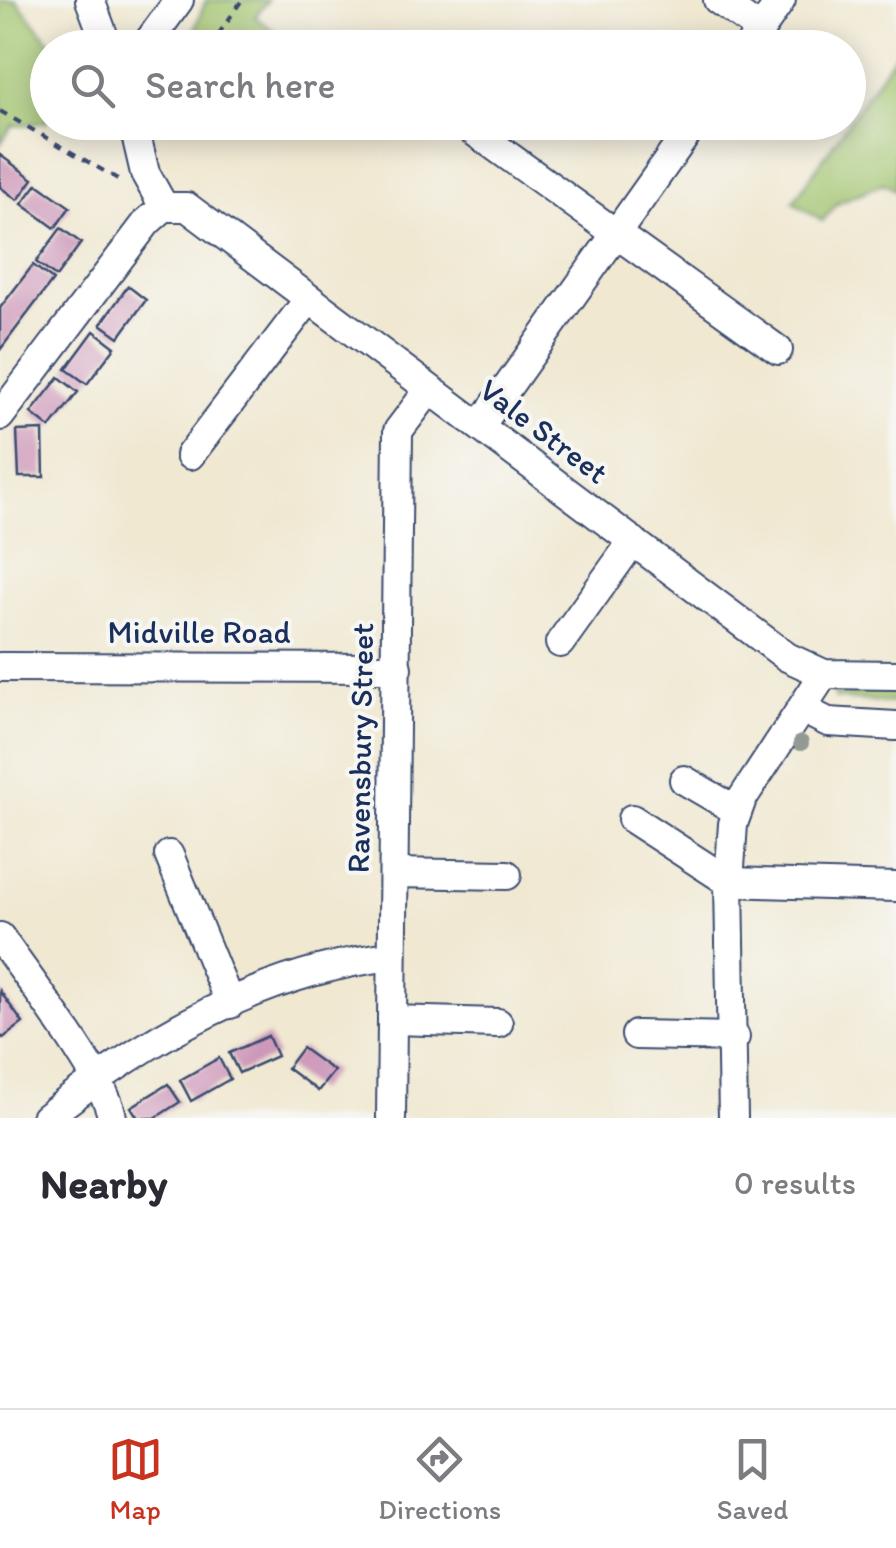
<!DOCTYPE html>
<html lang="en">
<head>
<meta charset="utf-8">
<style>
  :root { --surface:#fff; --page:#f2f2f3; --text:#2b2b33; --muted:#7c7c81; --line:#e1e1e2; --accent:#c8321e }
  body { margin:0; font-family:Itim,sans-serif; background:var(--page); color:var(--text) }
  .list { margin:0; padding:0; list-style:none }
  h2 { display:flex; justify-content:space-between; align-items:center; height:130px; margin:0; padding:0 40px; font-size:42px }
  h2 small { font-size:32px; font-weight:400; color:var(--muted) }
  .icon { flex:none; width:55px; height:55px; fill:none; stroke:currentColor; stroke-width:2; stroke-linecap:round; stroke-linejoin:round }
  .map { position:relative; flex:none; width:896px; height:1118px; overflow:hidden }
  .search { position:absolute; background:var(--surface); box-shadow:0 5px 25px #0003; left:30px; right:30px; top:30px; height:110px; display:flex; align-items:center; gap:25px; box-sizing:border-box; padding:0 35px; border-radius:55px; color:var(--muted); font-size:38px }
  .sheet { height:290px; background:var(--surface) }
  nav { display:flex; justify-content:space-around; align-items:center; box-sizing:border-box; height:140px; border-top:2px solid var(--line); background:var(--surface); font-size:28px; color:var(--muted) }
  nav a { display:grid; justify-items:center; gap:5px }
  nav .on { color:var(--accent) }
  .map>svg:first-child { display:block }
  .green { fill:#a0c36c; stroke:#5e7965; stroke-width:2.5 }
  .building { fill:#ce98b9 }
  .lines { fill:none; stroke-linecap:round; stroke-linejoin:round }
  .minor-casing { stroke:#3b4b6f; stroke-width:32 }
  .path { stroke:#3b4b6f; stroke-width:4; stroke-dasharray:8 8; stroke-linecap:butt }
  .minor { stroke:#fff; stroke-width:28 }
  .tree { fill:#919a94 }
  .labels { text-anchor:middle; stroke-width:8; stroke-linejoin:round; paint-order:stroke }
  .street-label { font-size:32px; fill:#1b2f5e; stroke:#f6f6f2 }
</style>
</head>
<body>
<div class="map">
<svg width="896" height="1118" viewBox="0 0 896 1118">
  <rect width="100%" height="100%" fill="#f6f6f2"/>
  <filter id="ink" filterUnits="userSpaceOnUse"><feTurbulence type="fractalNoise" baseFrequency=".01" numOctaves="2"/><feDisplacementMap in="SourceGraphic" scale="20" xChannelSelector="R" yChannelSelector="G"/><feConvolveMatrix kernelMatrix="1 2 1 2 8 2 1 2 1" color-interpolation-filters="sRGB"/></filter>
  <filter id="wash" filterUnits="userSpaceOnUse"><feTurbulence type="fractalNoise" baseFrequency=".0048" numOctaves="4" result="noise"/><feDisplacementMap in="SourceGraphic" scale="40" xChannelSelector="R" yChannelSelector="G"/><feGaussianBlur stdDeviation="2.25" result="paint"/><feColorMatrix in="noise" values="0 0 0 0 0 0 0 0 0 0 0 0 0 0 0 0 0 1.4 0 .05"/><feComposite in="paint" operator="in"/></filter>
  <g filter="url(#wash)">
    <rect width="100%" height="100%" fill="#f0e8d1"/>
    <g class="green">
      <path d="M0,0H16L54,47L48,48L47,122L12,126L0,144Z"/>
      <path d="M206,0H268L255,17L297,47H188Z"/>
      <path d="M896,53V191L884,183L839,202L822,221L793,202Z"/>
      <path d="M832,689H896V703L835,698Z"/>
    </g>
    <g id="blocks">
      <g class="building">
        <path d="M0,155L33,179L18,200L0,187Z"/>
        <path d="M37,184L70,207L55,228L22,204Z"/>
        <path d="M61,228L81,243L56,277L36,262Z"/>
        <path d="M33,265L53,280L0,350V308Z"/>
        <path d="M128,286L146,300L119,337L101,324Z"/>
        <path d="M94,331L115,347L87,384L66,369Z"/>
        <path d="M59,377L78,392L50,428L31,413Z"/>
        <path d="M43,430L44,477H19L17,431Z"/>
        <path d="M0,991L23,1023L3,1038L0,1035Z"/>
        <path d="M268,1036L277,1056L239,1073L229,1053Z"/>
        <path d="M302,1048L334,1071L318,1091L287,1068Z"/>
        <path d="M219,1058L230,1079L191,1101L180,1080Z"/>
        <path d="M168,1084L180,1102L155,1118H138L131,1107Z"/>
      </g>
    </g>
  </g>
  <g filter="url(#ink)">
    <use href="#blocks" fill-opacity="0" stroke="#3b4b6f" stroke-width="2.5"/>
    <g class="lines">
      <defs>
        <g id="minor">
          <path d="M90,0L108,48"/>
          <path d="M718,0L761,30"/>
          <path d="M144,48L179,0"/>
          <path d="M748,48L781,0"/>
          <path d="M133,122L145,173L164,207"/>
          <path d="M461,122L778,350"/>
          <path d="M164,207H187L787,657L824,674L896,675"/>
          <path d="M0,416L147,222L164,207"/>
          <path d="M480,426L695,122"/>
          <path d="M190,455L309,299"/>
          <path d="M560,643L633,541"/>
          <path d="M0,667L397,668"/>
          <path d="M802,709L828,722L896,726"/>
          <path d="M684,780L737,811"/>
          <path d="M632,819L729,882L896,887"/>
          <path d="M169,855L230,1004"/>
          <path d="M394,873L507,875"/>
          <path d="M0,937C24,973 109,1082 112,1118"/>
          <path d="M392,1020L498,1023"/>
          <path d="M636,1035L735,1037"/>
          <path d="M46,1118C144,1039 265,970 392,956"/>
          <path d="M391,1118L398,431L429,390"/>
          <path d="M733,1118L729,882L733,824L742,799L824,674"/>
        </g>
      </defs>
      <use href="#minor" class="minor-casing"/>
      <g class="path">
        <path d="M209,48L242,0"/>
        <path d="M0,111L121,181"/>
      </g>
      <use href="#minor" class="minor"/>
    </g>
    <circle class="tree" cx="801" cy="743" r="8"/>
  </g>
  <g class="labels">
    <g class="street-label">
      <text transform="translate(544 431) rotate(37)" y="11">Vale Street</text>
      <text x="199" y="643">Midville Road</text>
      <text transform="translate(360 748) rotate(-89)" y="11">Ravensbury Street</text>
    </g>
  </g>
</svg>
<div class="search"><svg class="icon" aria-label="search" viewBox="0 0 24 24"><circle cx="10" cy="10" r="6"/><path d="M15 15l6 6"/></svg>Search here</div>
</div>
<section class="sheet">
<h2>Nearby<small>0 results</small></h2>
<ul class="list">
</ul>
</section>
<nav>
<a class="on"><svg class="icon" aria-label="map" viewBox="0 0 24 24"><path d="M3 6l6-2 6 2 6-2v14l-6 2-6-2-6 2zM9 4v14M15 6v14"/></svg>Map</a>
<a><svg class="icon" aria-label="directions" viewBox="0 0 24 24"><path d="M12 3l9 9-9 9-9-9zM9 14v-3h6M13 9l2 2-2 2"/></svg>Directions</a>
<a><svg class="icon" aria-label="saved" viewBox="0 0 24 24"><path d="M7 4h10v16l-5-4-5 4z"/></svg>Saved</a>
</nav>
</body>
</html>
